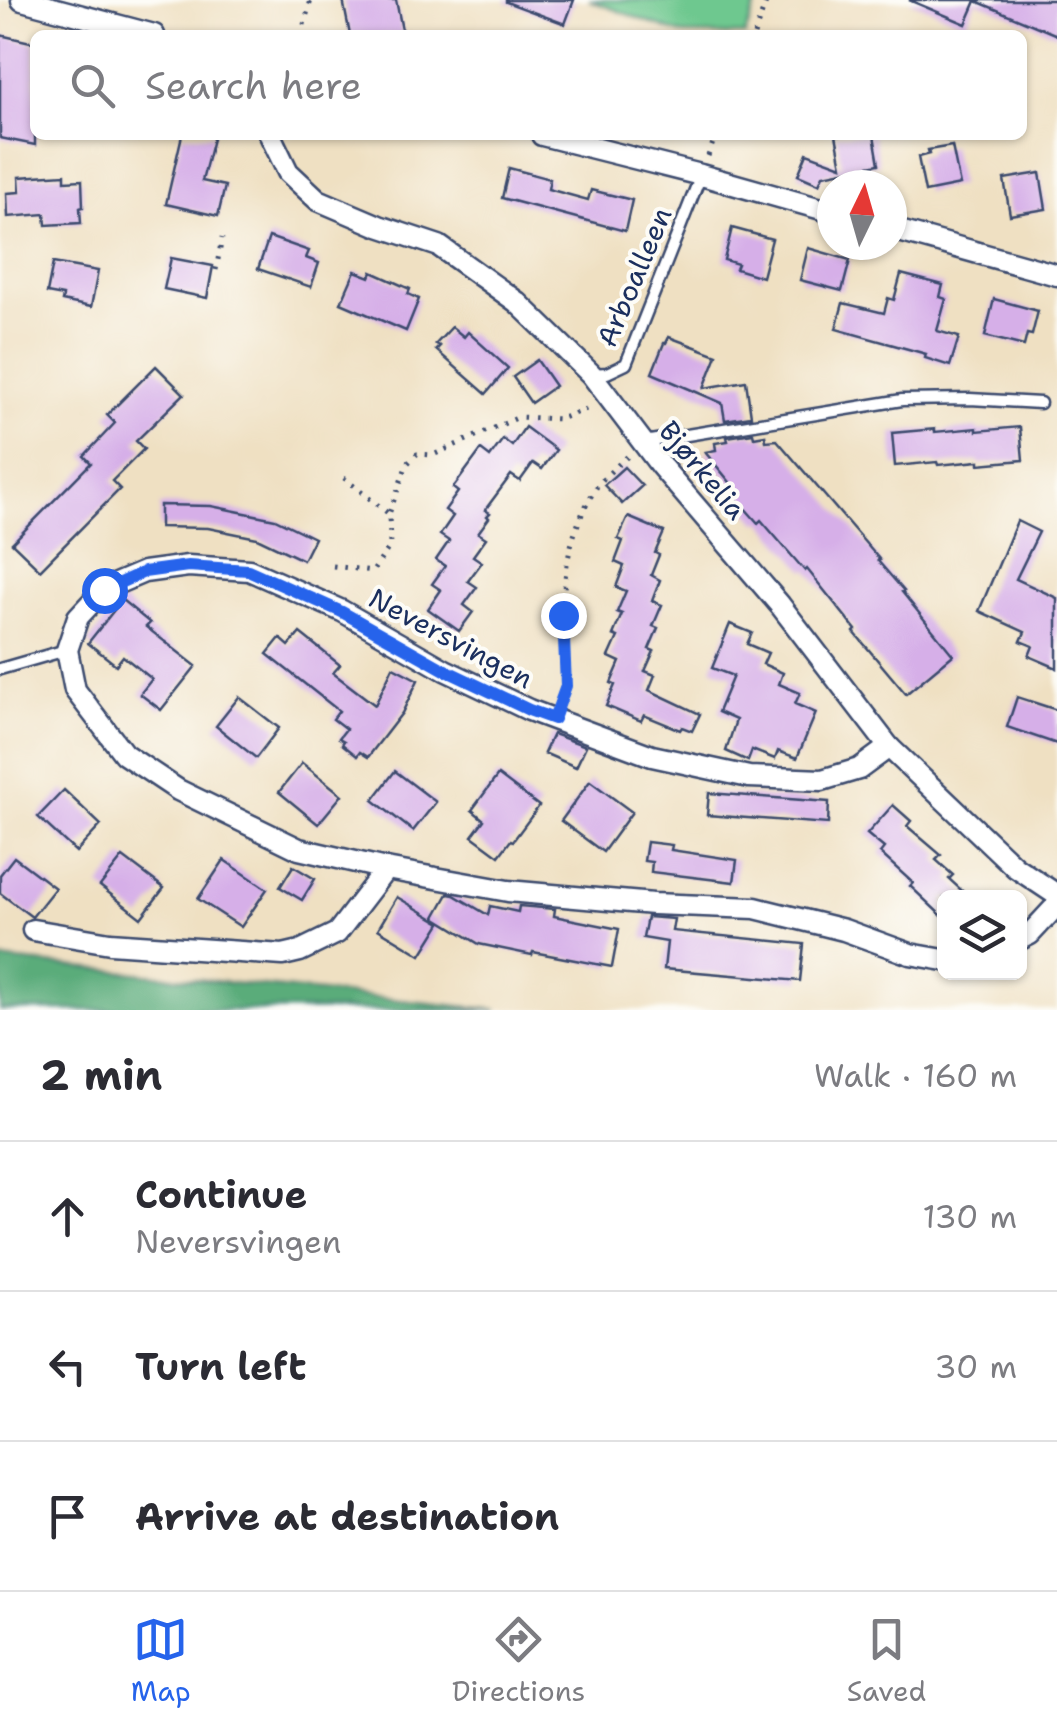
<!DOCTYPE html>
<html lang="en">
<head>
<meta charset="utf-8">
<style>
  :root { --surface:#fff; --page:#f7f7f7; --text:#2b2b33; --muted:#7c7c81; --line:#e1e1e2; --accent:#2563eb }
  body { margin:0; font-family:"Shantell Sans",sans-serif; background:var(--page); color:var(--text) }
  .controls { position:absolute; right:30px; bottom:30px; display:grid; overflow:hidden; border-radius:15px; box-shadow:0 2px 8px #0004 }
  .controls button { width:90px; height:90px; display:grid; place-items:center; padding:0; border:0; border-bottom:2px solid var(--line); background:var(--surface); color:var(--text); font:50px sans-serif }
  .compass { position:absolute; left:817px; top:170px; width:90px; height:90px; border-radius:50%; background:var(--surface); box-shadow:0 2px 8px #0004; rotate:5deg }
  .stop { position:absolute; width:30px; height:30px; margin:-22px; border:8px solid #2563eb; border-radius:50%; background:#fff }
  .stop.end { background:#2563eb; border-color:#fff; box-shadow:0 2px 10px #0008 }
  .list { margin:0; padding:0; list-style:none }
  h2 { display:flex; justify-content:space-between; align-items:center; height:130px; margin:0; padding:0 40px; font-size:42px }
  h2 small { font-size:32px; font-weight:400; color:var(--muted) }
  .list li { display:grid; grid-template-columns:65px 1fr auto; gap:30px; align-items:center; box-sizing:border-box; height:150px; padding:0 40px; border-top:2px solid var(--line) }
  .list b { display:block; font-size:38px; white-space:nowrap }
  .list p { margin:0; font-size:32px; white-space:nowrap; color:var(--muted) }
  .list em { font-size:32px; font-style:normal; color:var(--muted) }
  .icon { flex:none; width:55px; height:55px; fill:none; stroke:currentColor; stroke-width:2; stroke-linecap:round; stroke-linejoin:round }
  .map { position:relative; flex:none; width:1057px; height:1010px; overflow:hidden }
  .search { position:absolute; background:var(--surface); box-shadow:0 2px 8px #0004; left:30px; right:30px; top:30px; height:110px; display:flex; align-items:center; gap:25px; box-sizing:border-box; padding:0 35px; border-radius:15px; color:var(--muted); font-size:38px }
  .sheet { height:580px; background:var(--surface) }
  nav { display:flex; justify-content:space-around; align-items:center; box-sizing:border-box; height:140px; border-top:2px solid var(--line); background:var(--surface); font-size:28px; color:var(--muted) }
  nav a { display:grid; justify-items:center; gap:5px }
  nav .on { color:var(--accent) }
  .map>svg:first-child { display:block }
  .green { fill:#6ec88f; stroke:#447c76; stroke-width:2.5 }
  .forest { fill:#5aac7a; stroke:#3a6e6c; stroke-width:2.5 }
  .building { fill:#d6afe8 }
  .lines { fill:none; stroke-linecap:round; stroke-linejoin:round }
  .service-casing { stroke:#3b4a6d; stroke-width:15 }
  .minor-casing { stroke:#3b4a6d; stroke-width:25 }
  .path { stroke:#3b4a6d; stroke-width:5; stroke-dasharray:2.5 8; stroke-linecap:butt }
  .service { stroke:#fff; stroke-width:10 }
  .minor { stroke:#fff; stroke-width:20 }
  .route { stroke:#2563eb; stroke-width:12 }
  .labels { text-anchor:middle; stroke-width:8; stroke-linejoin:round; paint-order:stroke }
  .street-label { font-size:28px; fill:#1b2f5e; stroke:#fdfcf7 }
</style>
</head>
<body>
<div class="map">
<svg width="1057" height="1010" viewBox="0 0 1057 1010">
  <rect width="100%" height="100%" fill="#fdfcf7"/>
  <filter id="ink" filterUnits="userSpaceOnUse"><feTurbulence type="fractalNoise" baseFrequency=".01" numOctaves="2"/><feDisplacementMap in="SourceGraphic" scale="20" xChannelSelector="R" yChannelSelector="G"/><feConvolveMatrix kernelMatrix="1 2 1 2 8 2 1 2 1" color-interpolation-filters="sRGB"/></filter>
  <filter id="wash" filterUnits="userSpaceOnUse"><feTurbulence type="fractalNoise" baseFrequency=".0048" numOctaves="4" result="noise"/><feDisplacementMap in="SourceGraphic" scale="40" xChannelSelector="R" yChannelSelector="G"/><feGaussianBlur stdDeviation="2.25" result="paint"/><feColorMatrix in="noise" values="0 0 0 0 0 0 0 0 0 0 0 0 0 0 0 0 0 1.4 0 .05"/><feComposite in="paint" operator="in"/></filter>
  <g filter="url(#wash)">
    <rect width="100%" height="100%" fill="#efe0c2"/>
    <path class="green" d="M589,0H758L745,35H683Z"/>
    <path class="forest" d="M0,959L498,1010H0Z"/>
    <g id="blocks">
      <g class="building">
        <path d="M343,0H396L403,35H350Z"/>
        <path d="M506,0H574L565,24L506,2Z"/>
        <path d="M909,0H1057V35L976,1L966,24Z"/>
        <path d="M0,35L35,43V145L0,138Z"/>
        <path d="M182,135H214L202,181L225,186L218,216L166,204Z"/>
        <path d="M836,135H874L879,164L823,175L819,184L798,175L807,153L842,166Z"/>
        <path d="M952,146L960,185L925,192L918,157L929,154L928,150Z"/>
        <path d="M509,168L550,179L548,189L588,200L591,190L632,200L625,231L502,198Z"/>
        <path d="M1040,173L1046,209L1010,215L1004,179Z"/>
        <path d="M65,174V181L82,180L83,207L80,208L81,223L46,225L45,214L8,217L7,193L20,192L19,177Z"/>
        <path d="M732,228L772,239L762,277L736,269L738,264L724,260Z"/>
        <path d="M269,237L309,251L306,258L319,263L311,287L258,269Z"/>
        <path d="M808,248L850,260L842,291L800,280Z"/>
        <path d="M171,258L213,266L207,298L164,289Z"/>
        <path d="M53,263L98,271L91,307L62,301L63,296L47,293Z"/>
        <path d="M355,271L370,277L372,272L410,289L408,294L419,299L406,331L341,303Z"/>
        <path d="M901,274L943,285L940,297L946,299L937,331L959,337L950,366L925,358L926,354L836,329L843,303L884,313L888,298L894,300Z"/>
        <path d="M994,299L1038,311L1032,335L1027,334L1024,346L985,336Z"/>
        <path d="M452,327L464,337L468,332L508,368L486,394L436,350L440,346L436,344Z"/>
        <path d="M669,337L717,355L704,388L746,381L751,416L725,420L722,403L652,373L664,343H666Z"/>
        <path d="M537,360L555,386L531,403L513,377Z"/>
        <path d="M156,366L184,394L136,441L144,449L112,481L120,489L40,570L12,543L91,463L84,456L115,423L107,415Z"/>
        <path d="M525,427L556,450L542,469L533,463L520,481L511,475L485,510L490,513L487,516L489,518L478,533L486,538L473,556L482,562L468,581L477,587L464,605L473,612L459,631L428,609L441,590L432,584L445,566L436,560L449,541L440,535L453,516L445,510L458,492L453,488L481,450L490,457L503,439L512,446Z"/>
        <path d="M1020,427L1023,460L979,464V461L938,465L937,462L895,466L892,433L935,429V432L977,428V431Z"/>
        <path d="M753,433L754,437L765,435L766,441L777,440L880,560L878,561L904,591L902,592L953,655L906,694L854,632L856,630L807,569L805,571L761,520L758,523L735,497L739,493L705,452L716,450L715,443L728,441L727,437Z"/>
        <path d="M624,467L642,486L622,504L604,485Z"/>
        <path d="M160,505L211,506L275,519L314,538L303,560L257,538L208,528L160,527Z"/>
        <path d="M628,517L664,532L655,553L659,555L651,575L660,580L652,601L662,605L653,626L658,628L649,649L654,651L645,671L655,675L649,690L700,714L692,731L682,727L680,730L644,715L641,721L606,706L615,685L611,683L620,662L609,657L618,637L613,635L622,614L617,612L626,591L616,587L624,566L615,562L623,541L618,539Z"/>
        <path d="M1017,521L1039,532L1016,579L1057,598V668L1029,656L1033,646L1021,641L1025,632L979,611Z"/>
        <path d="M122,600L150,623L146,627L196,666L161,710L140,694L152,679L123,656L116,665L88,643Z"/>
        <path d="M730,624L752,633L747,644L768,653L763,664L783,673L779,684L800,693L795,704L816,713L797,758L778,751L775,759L752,750L748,761L726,751L736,720L718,712L733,676L712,668Z"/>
        <path d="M300,633L340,665L333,673L375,705L393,667L418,680L402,713L368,757L360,752L357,756L342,744L344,741L339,738L346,729L333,719L339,711L267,654L280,638L289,646Z"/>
        <path d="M239,697L279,728L256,758L216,726Z"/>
        <path d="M1017,697L1057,710V744L1007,727Z"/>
        <path d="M553,734L586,746L576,767L544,753Z"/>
        <path d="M302,763L342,795L318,824L279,792Z"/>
        <path d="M395,771L436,802L413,831L373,800Z"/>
        <path d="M498,775L539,806L513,841L511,840L499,856L472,836L484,820L472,810Z"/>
        <path d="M590,781L632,812L603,852L561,821Z"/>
        <path d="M64,790L101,825L76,852L38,817Z"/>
        <path d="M709,793L829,802L828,824L707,815Z"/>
        <path d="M893,805L911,821L907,826L941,855L936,860L953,875L949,879L970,898H944V918L910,886L913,883L880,853L884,848L867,834Z"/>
        <path d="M647,842L672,845L671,850L737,860L734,882L651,872L652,862L644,861Z"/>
        <path d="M14,857L55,888L32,917L0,893V875Z"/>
        <path d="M123,857L164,888L141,918L100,886Z"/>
        <path d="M224,860L267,889L241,927L198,899Z"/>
        <path d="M293,866L315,879L302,900L280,887Z"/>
        <path d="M448,894L454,895L488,915L490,906L518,912L519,906L555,909L554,916L619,929L612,967L533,952L532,955L479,944L435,917Z"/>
        <path d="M397,897L441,923L421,955L378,929Z"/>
        <path d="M647,917L674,919L672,931L804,944L800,981L664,969L667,942L643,938Z"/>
      </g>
    </g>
  </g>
  <g filter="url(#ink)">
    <use href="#blocks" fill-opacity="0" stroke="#3b4a6d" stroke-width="2.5"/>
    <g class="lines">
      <defs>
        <g id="service">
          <path d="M592,374L607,373L626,364L701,175"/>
          <path d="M644,442L902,400L970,399L1040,403"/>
          <path d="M0,669L66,650"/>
        </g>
        <g id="minor">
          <path d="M22,0L154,35"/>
          <path d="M270,135L288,172L318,200L379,226L439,246L517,302L591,374L660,465L780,605L889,747L1015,867L1057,895"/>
          <path d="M542,135L701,175L832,212"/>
          <path d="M892,229L1057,275"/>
          <path d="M889,747L859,769L822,780L749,777L652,756L529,710L445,670L342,611L249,570L188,566L144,572L104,589L78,617L67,650L75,690L124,754L178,790L299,849L386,869L508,891L653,904L755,908L844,930L910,954L944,960"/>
          <path d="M33,930L110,943L283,955L300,951L337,933L386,869"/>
          <path d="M1020,939L1030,934L1057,905"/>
        </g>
      </defs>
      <use href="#service" class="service-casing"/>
      <use href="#minor" class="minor-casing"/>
      <g class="path">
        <path d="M301,35L311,0"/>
        <path d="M754,35L767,0"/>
        <path d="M708,156L716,135"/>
        <path d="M216,270L222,238"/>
        <path d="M344,478L389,514"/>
        <path d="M333,566L373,571L390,546L389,514L407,464L417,454L433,455L519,417L560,419L589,408"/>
        <path d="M560,702C570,677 565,651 564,625C561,577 570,529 596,488C604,476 618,465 629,455"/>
      </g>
      <use href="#service" class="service"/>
      <use href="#minor" class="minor"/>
    </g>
  </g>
  <g class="lines" filter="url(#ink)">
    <path class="route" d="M104,590L144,572L188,566L248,570L342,612L445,670L529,710L554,719L566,686L563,615"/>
  </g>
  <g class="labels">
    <g class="street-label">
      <text transform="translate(634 277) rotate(-67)" y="10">Arboalleen</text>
      <text transform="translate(703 470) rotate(50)" y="10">Bjørkelia</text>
      <text transform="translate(451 638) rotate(28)" y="10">Neversvingen</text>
    </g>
  </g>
</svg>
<div class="controls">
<button><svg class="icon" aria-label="layers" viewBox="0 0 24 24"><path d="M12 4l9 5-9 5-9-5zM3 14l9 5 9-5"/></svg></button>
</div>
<svg class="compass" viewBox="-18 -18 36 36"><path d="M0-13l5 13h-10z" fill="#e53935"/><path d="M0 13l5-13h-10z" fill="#7c7c81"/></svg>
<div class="stop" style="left:104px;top:590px"></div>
<div class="stop end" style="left:563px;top:615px"></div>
<div class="search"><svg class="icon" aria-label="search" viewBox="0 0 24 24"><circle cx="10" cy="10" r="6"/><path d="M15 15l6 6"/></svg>Search here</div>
</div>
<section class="sheet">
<h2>2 min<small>Walk · 160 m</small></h2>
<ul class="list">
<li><svg class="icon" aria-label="ahead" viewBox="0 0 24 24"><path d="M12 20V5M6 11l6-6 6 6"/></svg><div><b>Continue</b><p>Neversvingen</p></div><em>130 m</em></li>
<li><svg class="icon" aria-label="left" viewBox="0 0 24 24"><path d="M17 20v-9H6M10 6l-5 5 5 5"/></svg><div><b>Turn left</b></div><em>30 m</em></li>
<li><svg class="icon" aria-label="arrive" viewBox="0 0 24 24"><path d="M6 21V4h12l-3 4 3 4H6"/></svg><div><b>Arrive at destination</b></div></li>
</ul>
</section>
<nav>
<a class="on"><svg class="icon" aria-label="map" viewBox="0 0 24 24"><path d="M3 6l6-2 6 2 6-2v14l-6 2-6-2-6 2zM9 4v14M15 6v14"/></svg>Map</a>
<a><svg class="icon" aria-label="directions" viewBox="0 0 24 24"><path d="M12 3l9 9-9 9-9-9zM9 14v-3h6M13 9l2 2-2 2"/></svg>Directions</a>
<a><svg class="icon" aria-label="saved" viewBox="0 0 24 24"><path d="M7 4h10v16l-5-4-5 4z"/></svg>Saved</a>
</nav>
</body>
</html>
